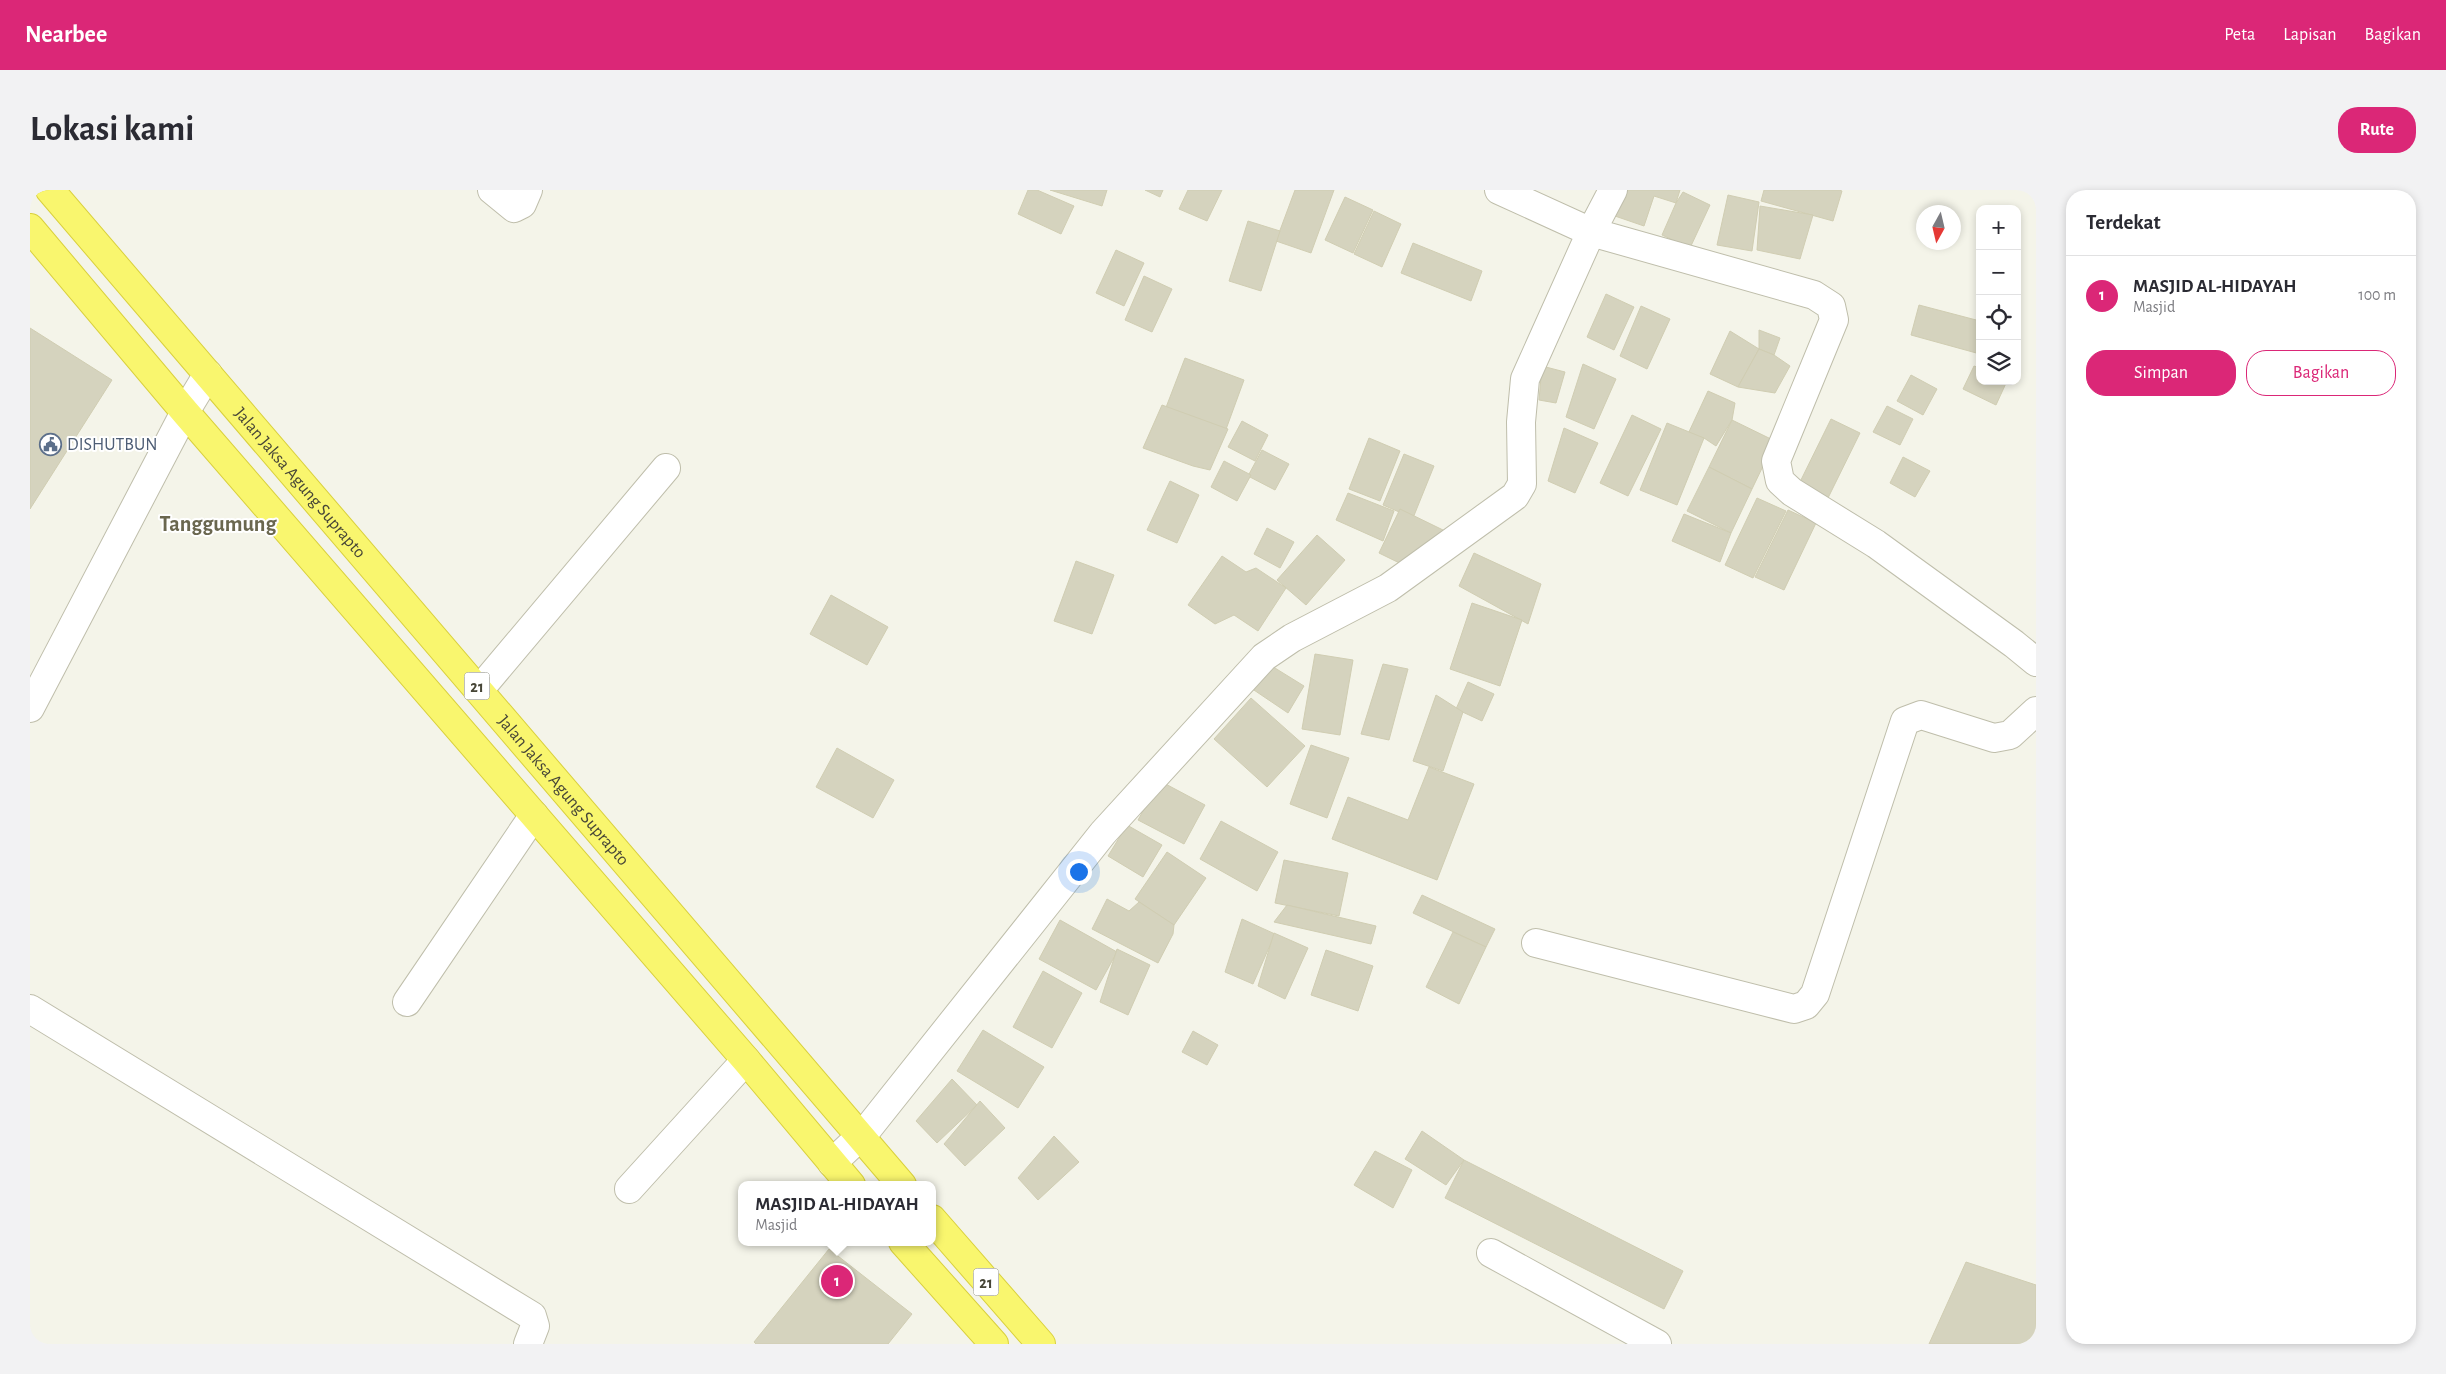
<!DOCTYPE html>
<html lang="id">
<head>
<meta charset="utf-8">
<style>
  :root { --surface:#fff; --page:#f2f2f3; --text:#2b2b33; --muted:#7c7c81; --line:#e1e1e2; --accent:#db2777 }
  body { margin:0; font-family:"Alegreya Sans",sans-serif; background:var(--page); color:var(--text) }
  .controls { position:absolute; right:15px; top:15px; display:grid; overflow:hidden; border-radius:10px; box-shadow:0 2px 8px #0003 }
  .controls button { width:45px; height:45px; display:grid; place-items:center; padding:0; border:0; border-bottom:1px solid var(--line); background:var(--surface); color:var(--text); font:25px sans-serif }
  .compass { position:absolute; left:1886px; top:15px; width:45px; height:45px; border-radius:50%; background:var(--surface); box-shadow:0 2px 8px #0003; rotate:188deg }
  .you { position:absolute; left:1048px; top:681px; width:18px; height:18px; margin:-12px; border:4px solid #fff; border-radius:50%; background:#1a73e8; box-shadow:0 0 0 8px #1a73e833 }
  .badge { display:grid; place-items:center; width:32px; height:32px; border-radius:50%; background:var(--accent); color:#fff; font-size:16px; font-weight:700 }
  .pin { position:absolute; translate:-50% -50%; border:2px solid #fff; box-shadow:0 1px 5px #0006 }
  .popup { position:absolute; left:708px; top:991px; width:198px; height:65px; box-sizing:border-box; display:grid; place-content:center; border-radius:10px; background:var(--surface); filter:drop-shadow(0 1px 4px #0005); font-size:16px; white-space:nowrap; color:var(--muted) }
  .popup b { font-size:19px; color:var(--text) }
  .popup::after { content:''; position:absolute; left:50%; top:100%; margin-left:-10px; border:10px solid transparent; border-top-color:var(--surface) }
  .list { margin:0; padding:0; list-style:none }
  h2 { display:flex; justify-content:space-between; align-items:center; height:65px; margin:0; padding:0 20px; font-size:21px }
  h2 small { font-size:16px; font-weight:400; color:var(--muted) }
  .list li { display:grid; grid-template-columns:32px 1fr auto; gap:15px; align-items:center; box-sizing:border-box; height:80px; padding:0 20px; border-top:1px solid var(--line) }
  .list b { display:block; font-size:19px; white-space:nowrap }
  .list p { margin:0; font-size:16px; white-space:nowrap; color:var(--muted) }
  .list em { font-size:16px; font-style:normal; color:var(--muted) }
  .actions { display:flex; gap:10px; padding:15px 20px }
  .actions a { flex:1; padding:11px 0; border:1px solid var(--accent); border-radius:20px; text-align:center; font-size:18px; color:var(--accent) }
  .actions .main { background:var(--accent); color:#fff }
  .icon { flex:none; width:28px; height:28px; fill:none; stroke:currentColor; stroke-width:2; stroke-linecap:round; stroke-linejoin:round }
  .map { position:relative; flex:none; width:2006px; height:1154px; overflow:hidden; border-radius:20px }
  header { display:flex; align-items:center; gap:30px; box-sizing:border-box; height:70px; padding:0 25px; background:var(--accent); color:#fff }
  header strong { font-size:24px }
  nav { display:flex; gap:28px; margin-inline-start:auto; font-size:18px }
  .intro { display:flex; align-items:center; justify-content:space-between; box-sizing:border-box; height:120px; padding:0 30px }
  h1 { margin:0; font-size:35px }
  .button { padding:12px 22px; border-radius:20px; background:var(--accent); color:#fff; font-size:18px; font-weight:700 }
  main { display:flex; gap:30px; padding:0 30px }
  aside { flex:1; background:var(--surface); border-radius:20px; box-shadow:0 2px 8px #0003 }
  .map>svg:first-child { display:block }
  .building { fill:#d5d3be; stroke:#d0cdb2 }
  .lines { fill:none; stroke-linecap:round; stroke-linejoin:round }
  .street-casing { stroke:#bfbeab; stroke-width:30 }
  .highway-casing { stroke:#d9d03d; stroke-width:30 }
  .street { stroke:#fff; stroke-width:28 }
  .highway { stroke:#f9f66e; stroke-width:28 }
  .labels { text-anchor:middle; stroke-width:4; stroke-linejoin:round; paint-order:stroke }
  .shield { fill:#fff; stroke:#7e7e73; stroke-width:1 }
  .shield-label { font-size:16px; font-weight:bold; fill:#474637 }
  .service-label { font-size:18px; fill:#4e5e75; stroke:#fff; text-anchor:start }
  .street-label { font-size:18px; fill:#474637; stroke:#fff }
  .district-label { font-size:22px; font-weight:bold; fill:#6a674f; stroke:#fff }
</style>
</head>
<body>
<header>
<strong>Nearbee</strong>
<nav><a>Peta</a><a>Lapisan</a><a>Bagikan</a></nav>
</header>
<div class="intro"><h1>Lokasi kami</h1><a class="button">Rute</a></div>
<main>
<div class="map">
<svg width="2006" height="1154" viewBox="0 0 2006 1154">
  <rect width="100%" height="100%" fill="#f4f4e9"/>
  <g class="building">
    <path d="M998,0H1007L1044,16L1031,44L988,24Z"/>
    <path d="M1020,0H1077L1072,16Z"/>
    <path d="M1115,0H1133L1130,7Z"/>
    <path d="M1158,0H1192L1177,31L1149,19Z"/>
    <path d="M1265,0H1304L1281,63L1246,51Z"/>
    <path d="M1590,0H1650L1646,13L1624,6L1614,36L1582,25Z"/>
    <path d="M1734,0H1809L1812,1L1803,31L1731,11Z"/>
    <path d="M1653,2L1680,15L1660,58L1632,45L1646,13Z"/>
    <path d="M1698,5L1729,12L1722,61L1687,55Z"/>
    <path d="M1315,7L1343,20L1323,63L1295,50Z"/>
    <path d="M1730,16L1783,25L1770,69L1727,60Z"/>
    <path d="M1344,21L1371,34L1352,77L1324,64Z"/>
    <path d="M1218,31L1250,41L1231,101L1199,91Z"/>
    <path d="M1383,53L1452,81L1441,111L1371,83Z"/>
    <path d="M1086,60L1114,73L1094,116L1066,103Z"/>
    <path d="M1114,86L1142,99L1122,142L1095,130Z"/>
    <path d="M1576,104L1604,117L1584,160L1557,147Z"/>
    <path d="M1889,115L1950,131V164L1881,145Z"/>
    <path d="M1611,116L1640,129L1617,179L1590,166Z"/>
    <path d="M0,138L82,190L0,319Z"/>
    <path d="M1729,140L1750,148L1744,165L1729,159Z"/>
    <path d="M1700,141L1729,159L1708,197L1680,184Z"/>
    <path d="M1729,159L1744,165L1760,176L1745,203L1708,197Z"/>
    <path d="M1155,168L1214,190L1195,242L1135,220Z"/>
    <path d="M1553,174L1586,189L1564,239L1536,227Z"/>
    <path d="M1512,176L1535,182L1526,213L1509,210Z"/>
    <path d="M1944,176L1950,178V191H1977L1966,215L1933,199Z"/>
    <path d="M1881,185L1907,199L1893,225L1867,211Z"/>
    <path d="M1678,201L1705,213L1702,230L1686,256L1674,248L1658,244Z"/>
    <path d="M1132,215L1198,239L1180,280L1163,276L1113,258Z"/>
    <path d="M1857,216L1883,229L1870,255L1843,242Z"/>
    <path d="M1602,225L1631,239L1598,306L1570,293Z"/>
    <path d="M1801,229L1830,243L1797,310L1768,296Z"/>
    <path d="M1702,230L1745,251L1722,299L1679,277Z"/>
    <path d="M1212,231L1238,245L1225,271L1198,257Z"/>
    <path d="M1637,233L1674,248L1647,315L1610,300Z"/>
    <path d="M1534,238L1568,253L1545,303L1518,291Z"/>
    <path d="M1339,248L1370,261L1350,311L1319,299Z"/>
    <path d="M1232,260L1259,274L1245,300L1218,286Z"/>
    <path d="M1374,264L1404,276L1383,328L1353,315Z"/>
    <path d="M1873,267L1900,281L1885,307L1860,293Z"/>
    <path d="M1194,271L1221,285L1207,311L1181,297Z"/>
    <path d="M1679,277L1722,299L1701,343L1657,321Z"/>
    <path d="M1140,291L1169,305L1147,353L1117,340Z"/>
    <path d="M1318,303L1364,321L1353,351L1306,330Z"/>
    <path d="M1727,308L1756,321L1723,388L1695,375Z"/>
    <path d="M1370,319L1413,340L1392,384L1349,363Z"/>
    <path d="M1758,320L1786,333L1754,400L1725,387Z"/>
    <path d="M1654,324L1701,343L1690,372L1642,351Z"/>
    <path d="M1237,338L1264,352L1250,378L1224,364Z"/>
    <path d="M1287,345L1315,370L1276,415L1247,390Z"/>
    <path d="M1444,363L1511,394L1498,434L1429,396Z"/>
    <path d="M1192,366L1216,382L1226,378L1256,398L1228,441L1204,425L1185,434L1158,415Z"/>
    <path d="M1046,371L1084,385L1062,444L1024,431Z"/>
    <path d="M801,405L858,437L837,475L780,444Z"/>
    <path d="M1442,413L1492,430L1470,496L1420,479Z"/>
    <path d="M1285,464L1323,470L1310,545L1272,539Z"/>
    <path d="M1232,470L1274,496L1258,523L1215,494Z"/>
    <path d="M1353,474L1378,479L1359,550L1331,544Z"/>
    <path d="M1438,492L1464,504L1452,531L1426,519Z"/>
    <path d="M1406,505L1433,522L1413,581L1383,571Z"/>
    <path d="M1221,508L1275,556L1237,597L1184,549Z"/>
    <path d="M1281,555L1319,568L1297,628L1260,614Z"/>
    <path d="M807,558L864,590L843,628L786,597Z"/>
    <path d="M1399,577L1444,594L1407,690L1302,649L1318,607L1378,630Z"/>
    <path d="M1130,591L1175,615L1154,654L1108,630Z"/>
    <path d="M1191,631L1248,662L1227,701L1170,669Z"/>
    <path d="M1097,635L1132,655L1113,687L1078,666Z"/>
    <path d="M1137,662L1176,688L1144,735L1105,709Z"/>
    <path d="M1254,670L1318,683L1309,726L1245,713Z"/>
    <path d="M1392,705L1465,739L1456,757L1383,723Z"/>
    <path d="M1077,709L1099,721L1109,712L1144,735L1143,744L1128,773L1062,739Z"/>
    <path d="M1257,715L1346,736L1341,754L1244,732Z"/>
    <path d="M1212,729L1245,744L1223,794L1195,782Z"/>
    <path d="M1030,730L1087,762L1066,800L1009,769Z"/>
    <path d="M1423,742L1456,757L1429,814L1396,797Z"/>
    <path d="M1244,743L1278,758L1255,809L1228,796Z"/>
    <path d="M1087,759L1120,775L1098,825L1070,812Z"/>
    <path d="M1296,760L1343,776L1328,821L1281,805Z"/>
    <path d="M1013,781L1052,803L1022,858L983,837Z"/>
    <path d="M953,840L1014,877L988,918L927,881Z"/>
    <path d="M1163,841L1188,855L1177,875L1152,862Z"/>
    <path d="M922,889L947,915L907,953L886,931Z"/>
    <path d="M950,911L975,938L935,976L914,954Z"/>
    <path d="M1392,941L1434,970L1416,995L1375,969Z"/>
    <path d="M1024,946L1049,972L1008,1010L988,988Z"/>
    <path d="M1345,961L1382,980L1363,1018L1324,995Z"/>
    <path d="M1434,970L1653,1081L1634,1119L1415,1008Z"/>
    <path d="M799,1059L882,1124L858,1154H726L724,1152Z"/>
    <path d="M1936,1072L2006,1095V1154H1899Z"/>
  </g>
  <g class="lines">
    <defs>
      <g id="street">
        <path d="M462,0L484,18L492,14L498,0"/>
        <path d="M1583,0L1561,42L1784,105L1801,116L1804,130L1746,271L1750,291L1762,302L1846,354L1984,454L2006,472"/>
        <path d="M450,499L636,278"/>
        <path d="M0,518L155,222L178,184"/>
        <path d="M1506,753L1764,819L1776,815L1785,804L1875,531L1891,525L1964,548L1980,545L2006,521"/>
        <path d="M377,812L504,625"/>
        <path d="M0,819L502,1126L505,1136L498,1154"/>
        <path d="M802,973L836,941L1073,643L1234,467L1262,448L1358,398L1485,306L1492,294L1491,232L1495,189L1561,42L1469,0"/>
        <path d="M599,999L716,870"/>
        <path d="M1461,1063L1627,1154"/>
      </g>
      <g id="highway">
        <path id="s1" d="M20,0L872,995"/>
        <path d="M0,38L155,222L716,870L821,995"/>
        <path d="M902,1029L1011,1154"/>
        <path d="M873,1052L964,1154"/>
      </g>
    </defs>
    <use href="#street" class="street-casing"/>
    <use href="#highway" class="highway-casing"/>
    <use href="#street" class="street"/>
    <use href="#highway" class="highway"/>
  </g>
  <defs>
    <symbol id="civic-ring" viewBox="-11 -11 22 22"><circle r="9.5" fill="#fff" stroke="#5c6f8a" stroke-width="1.5"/><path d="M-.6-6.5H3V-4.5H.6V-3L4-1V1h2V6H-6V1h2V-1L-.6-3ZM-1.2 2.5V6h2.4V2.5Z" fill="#5c6f8a"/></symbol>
  </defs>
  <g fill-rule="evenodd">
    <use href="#civic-ring" x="8" y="242" width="25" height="25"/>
  </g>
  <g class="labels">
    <g class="shield">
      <rect x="434.5" y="482.5" width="25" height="27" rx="4"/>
      <rect x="943.5" y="1078.5" width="25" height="27" rx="4"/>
    </g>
    <g class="shield-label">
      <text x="447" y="502">21</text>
      <text x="956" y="1098">21</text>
    </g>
    <g class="service-label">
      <text x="37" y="260">DISHUTBUN</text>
    </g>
    <g class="street-label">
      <text dy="6" stroke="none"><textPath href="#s1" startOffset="385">Jalan Jaksa Agung Suprapto</textPath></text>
      <text dy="6" stroke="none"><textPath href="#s1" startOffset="790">Jalan Jaksa Agung Suprapto</textPath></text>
    </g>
    <g class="district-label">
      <text x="188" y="341">Tanggumung</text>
    </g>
  </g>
</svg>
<div class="controls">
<button>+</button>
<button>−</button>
<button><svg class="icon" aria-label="locate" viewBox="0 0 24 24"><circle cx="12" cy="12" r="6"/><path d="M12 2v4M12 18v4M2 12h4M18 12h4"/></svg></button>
<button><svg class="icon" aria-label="layers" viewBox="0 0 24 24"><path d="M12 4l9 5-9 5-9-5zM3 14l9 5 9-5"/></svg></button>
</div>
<svg class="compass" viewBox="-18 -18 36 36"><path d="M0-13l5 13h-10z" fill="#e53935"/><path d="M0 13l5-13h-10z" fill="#7c7c81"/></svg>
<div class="you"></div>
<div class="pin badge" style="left:807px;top:1091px">1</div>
<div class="popup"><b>MASJID AL-HIDAYAH</b>Masjid</div>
</div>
<aside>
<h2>Terdekat<small></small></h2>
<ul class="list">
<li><span class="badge">1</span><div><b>MASJID AL-HIDAYAH</b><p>Masjid</p></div><em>100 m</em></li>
</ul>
<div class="actions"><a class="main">Simpan</a><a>Bagikan</a></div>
</aside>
</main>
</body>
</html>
